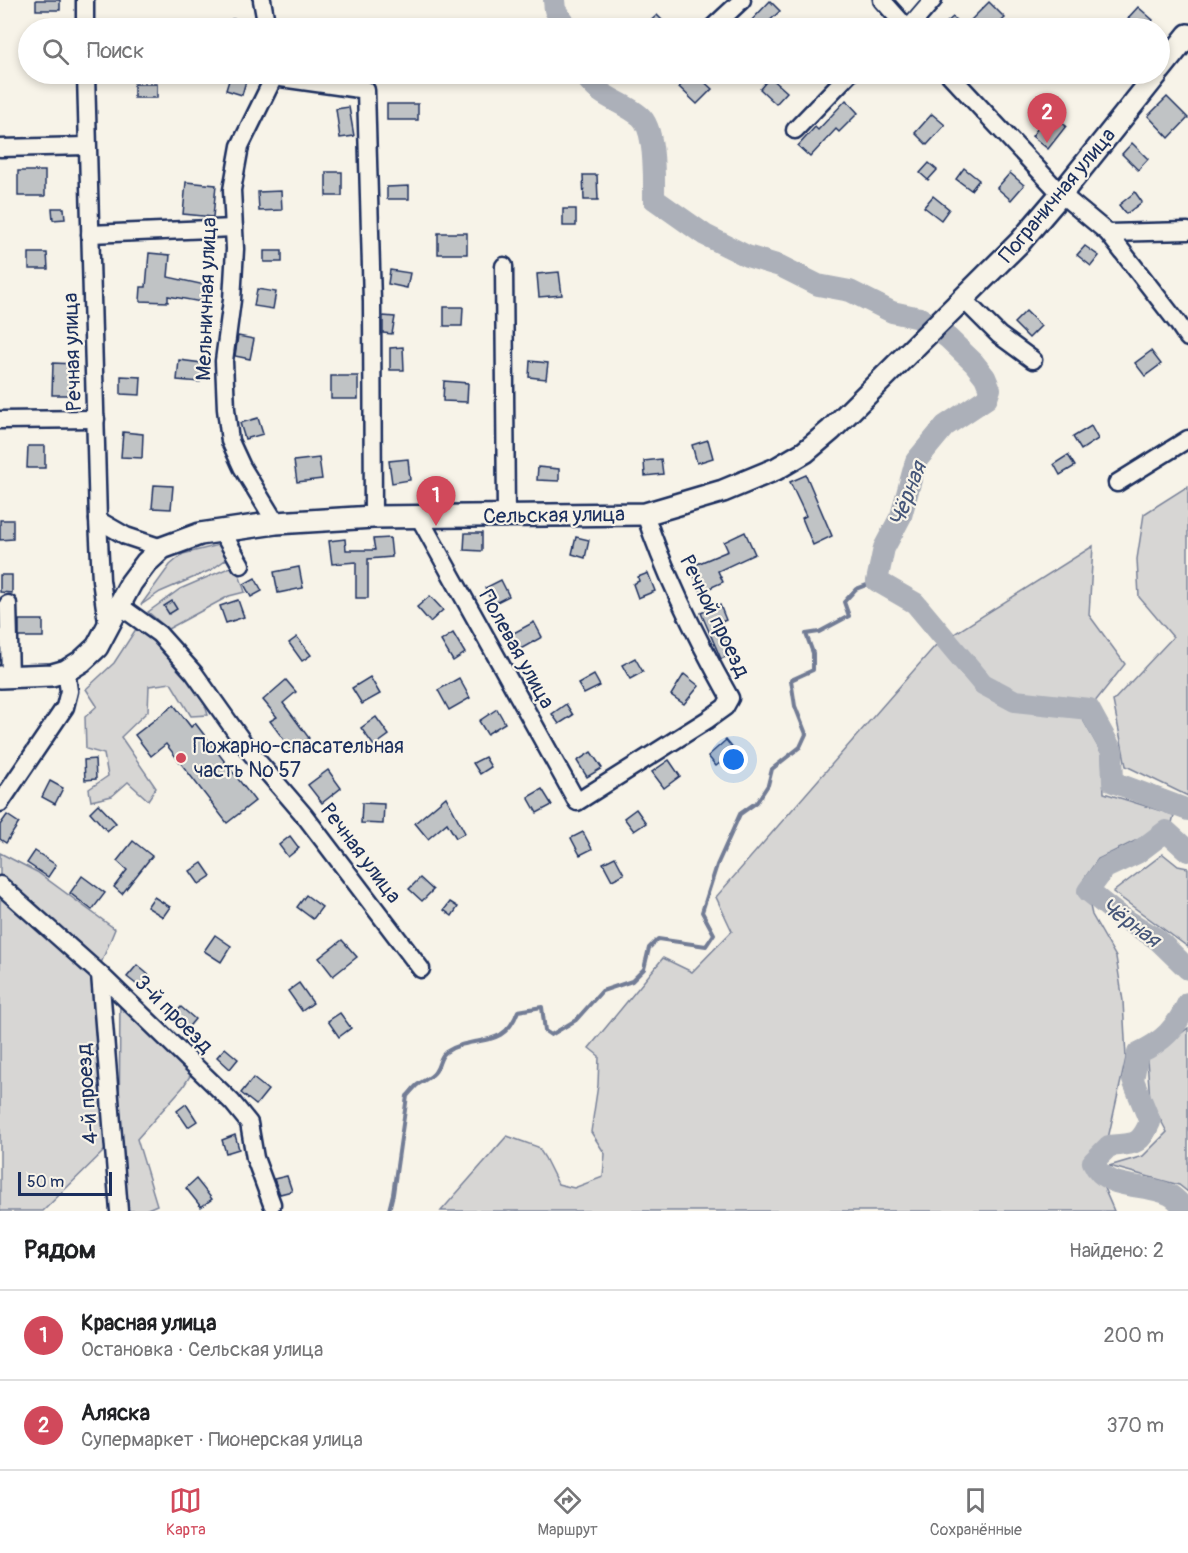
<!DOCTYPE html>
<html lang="ru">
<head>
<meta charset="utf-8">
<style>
  :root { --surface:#fff; --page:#f6f6f6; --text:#202124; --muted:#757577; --line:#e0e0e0; --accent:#d1495b }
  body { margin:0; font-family:Pangolin,sans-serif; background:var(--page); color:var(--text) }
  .scale { position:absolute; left:18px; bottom:15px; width:94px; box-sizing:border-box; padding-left:6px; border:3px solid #1b2f5e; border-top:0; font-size:16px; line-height:21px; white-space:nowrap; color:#1b2f5e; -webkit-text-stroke:4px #f7f3e8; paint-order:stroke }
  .you { position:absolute; left:734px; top:760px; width:21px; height:21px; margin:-15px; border:4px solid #fff; border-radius:50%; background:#1a73e8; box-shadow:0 0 0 9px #1a73e833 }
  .badge { display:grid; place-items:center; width:39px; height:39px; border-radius:50%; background:var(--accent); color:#fff; font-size:20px; font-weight:700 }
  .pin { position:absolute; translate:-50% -50px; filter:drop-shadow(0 2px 3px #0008) }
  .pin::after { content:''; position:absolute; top:32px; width:21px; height:18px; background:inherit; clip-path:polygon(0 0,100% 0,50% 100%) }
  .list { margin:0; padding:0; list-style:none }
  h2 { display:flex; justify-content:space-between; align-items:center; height:78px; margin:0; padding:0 24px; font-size:26px }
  h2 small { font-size:20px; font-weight:400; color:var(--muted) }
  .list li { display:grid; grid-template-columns:39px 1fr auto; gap:18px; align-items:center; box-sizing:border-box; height:90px; padding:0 24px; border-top:2px solid var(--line) }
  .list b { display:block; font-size:22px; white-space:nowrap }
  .list p { margin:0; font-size:20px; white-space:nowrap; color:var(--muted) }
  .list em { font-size:20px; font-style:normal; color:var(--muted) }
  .icon { flex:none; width:33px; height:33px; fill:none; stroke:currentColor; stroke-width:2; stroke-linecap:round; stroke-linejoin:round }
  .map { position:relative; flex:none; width:1188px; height:1211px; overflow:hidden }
  .search { position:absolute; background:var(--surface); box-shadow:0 3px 9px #0003; left:18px; right:18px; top:18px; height:66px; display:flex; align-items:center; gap:15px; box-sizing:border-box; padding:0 21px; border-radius:33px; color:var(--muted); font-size:22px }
  .sheet { height:258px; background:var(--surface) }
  nav { display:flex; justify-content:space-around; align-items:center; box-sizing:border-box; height:84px; border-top:2px solid var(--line); background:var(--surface); font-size:16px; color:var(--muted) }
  nav a { display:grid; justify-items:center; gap:3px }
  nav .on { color:var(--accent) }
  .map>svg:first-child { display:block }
  .green { fill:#d7d6d4; stroke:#798299; stroke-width:1.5 }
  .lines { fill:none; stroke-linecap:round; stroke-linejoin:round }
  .stream { stroke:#727c95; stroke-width:4 }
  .river { stroke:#acb0b9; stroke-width:22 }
  .building { fill:#c0c3c5; stroke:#1b2f5e; stroke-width:1.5 }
  .minor-casing { stroke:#1b2f5e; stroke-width:21 }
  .major-casing { stroke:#1b2f5e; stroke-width:26 }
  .minor { stroke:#f7f3e8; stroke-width:16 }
  .major { stroke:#f7f3e8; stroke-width:21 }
  .poi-dot { fill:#d1495b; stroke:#f7f3e8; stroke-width:2 }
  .labels { text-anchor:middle; stroke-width:4.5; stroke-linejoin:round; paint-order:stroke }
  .street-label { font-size:21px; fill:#1b2f5e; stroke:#f7f3e8 }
  .poi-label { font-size:21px; fill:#1b2f5e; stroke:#f7f3e8; text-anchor:start }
  .water-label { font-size:22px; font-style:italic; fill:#465679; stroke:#f7f3e8 }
</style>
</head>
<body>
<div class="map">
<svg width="1188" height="1211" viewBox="0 0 1188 1211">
  <rect width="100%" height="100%" fill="#f7f3e8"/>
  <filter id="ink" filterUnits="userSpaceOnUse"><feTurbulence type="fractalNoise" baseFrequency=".0167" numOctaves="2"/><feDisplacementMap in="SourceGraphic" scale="12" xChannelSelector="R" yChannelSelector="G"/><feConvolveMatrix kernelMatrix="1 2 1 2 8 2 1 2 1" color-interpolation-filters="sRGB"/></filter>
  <g filter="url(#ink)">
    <g class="green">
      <path d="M1188,486V796L1126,766L1113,701L1173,637L1139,597L1137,559L1144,514Z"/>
      <path d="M219,545L223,547L228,558L211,570L160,592L141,605L170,565L183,554Z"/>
      <path d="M1093,546L1089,615L1125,664L1082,718L1102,754L1104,793L1174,815L1172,823L1098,859L1084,879L1092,915L1116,957L1123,1001L1126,1058L1107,1143L1104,1188L1114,1211H441L507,1136L538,1147L545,1158L558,1184L574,1188L603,1177L605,1154L591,1132L598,1085L599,1056L589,1048L663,958L692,972L732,931L716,897L935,646Z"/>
      <path d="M233,566L237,568L245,592L229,596L168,629L148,612L180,589Z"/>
      <path d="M136,629L156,642L201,692L208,715L191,716L171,683L149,686L148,711L121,737L156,788L148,800L128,782L112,796L91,801L89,789L108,776L104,754L86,749L85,717L97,706L86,689L114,663Z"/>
      <path d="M0,853L37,872L115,929L93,983L105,1150L43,1211H0Z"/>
      <path d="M1163,854L1178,866L1188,868V947L1113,892Z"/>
      <path d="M120,992L195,1068L183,1087L137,1139L157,1205L143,1211H125L119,1153Z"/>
      <path d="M1188,1028V1192L1179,1185L1109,1166L1143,1156L1167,1132L1150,1100L1147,1060Z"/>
    </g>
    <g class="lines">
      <path class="stream" d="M387,1211L389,1210L393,1194L407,1096C410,1093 413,1089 416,1086C422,1081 431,1078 435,1072C440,1066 439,1057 446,1052C474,1033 503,1052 518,1011L542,1007L545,1031L551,1035L576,1020L602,991L632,981L644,969L649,948L658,939L706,946L714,934L702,912L717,865L740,814L757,802L768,785L772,769L800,747L806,734L795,706L791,680L813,670V653L806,634L819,632L849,616L844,602L856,589L877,581"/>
      <g class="river">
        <path d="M554,0L555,10L568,28"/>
        <path d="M584,74C601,100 619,99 640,116C656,129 654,179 654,199L705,235L747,256L780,266L818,285L850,291L892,312L920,318L948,338L974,363L985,377L990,389L987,398L945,426L916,461L901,516L884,548L877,581L915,603L983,684L1015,701L1089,709L1112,751L1113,782L1188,810"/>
        <path d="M1188,851L1166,831L1137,853L1105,868L1088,891L1117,914L1157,939L1188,969"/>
        <path d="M1187,1211C1182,1206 1176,1198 1170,1195C1144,1182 1106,1192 1093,1162L1109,1146C1134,1143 1139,1147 1150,1122L1133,1080L1138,1053C1163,1042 1176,1028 1188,1003"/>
      </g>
    </g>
    <g class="building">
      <rect x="36" y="0" width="24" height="10"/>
      <path d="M770,1L780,11L762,28H756L750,22Z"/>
      <path d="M989,2L1005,18L994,28H940L953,17L963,28Z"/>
      <path d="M1138,7L1153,20L1146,28H1140L1128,18Z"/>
      <path d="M657,15L670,28H643Z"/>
      <path d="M232,19L255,21L256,28H231Z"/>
      <path d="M231,74H248L242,95L226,90Z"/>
      <path d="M692,74H696L712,89L697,104L679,87Z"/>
      <path d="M770,77L787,92L776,104L760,89Z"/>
      <rect x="134" y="84" width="23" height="14"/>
      <path d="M1167,97L1188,118L1169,138L1148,116Z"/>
      <path d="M846,100L858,113L839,132L836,129L810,157L798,146L815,127L818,130Z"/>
      <rect x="387" y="104" width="31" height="16"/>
      <path d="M349,107L354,136L340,138L336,109Z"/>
      <path d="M1049,113L1066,126L1048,149L1032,136Z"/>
      <path d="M932,114L945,125L927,145L915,133Z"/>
      <path d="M1132,143L1148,159L1138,170L1122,154Z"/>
      <path d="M929,163L937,170L928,180L920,173Z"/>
      <path d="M964,168L979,180L971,190L956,179Z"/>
      <rect x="18" y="171" width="27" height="25"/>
      <rect x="326" y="172" width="16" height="24"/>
      <path d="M1010,173L1024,185L1011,200L997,188Z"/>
      <path d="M583,175H597L598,200H584Z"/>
      <path d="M186,182L216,185L213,217L183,214Z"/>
      <path d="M409,186V199H387V187Z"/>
      <path d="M281,191L282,210L259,211L258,192Z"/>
      <path d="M1135,192L1142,202L1126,214L1119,205Z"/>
      <path d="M933,196L949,209L941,220L924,207Z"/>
      <path d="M52,208H64L65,219L53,220Z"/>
      <rect x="563" y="209" width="13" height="17"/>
      <rect x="438" y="233" width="29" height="21"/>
      <path d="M1085,246L1099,256L1091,266L1077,255Z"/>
      <rect x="264" y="251" width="18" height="11"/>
      <path d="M29,253H47L48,269H29Z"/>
      <path d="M149,253L170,255L168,277L205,285L201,302L168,296V302L140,301L141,287H146Z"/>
      <path d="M390,270L410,273L407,288L388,284Z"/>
      <path d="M559,272L562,295L539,297L537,274Z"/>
      <path d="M257,289L276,292L273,309L254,306Z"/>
      <path d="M444,307H463L462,326H444Z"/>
      <path d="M1026,311L1041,326L1029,338L1014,323Z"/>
      <path d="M383,316L395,317L392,334L383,333Z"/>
      <path d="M238,336L254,339L250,359L235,356Z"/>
      <path d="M403,347L404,370H390V348Z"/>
      <path d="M1151,351L1161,364L1145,376L1135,363Z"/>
      <path d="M179,360L202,363L200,382L177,380Z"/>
      <path d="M530,361L548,363L546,379L529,377Z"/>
      <path d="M53,363L74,364L73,395H52Z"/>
      <path d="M121,376L141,377L140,395L121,394Z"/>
      <rect x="331" y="376" width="27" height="23"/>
      <path d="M444,381L468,383L467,402L443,401Z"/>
      <path d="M258,418L263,434L245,439L240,423Z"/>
      <path d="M1091,426L1098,439L1081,450L1073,437Z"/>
      <path d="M123,432L143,434L142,458L121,457Z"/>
      <path d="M708,440L713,458L697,463L692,445Z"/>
      <path d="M28,446H45V468H27Z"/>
      <path d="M1068,455L1075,466L1060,475L1054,464Z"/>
      <path d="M319,458L322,479L297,482L294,461Z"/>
      <path d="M408,459L410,480L392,483L389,461Z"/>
      <path d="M661,459L663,474L645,476L644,461Z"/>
      <path d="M538,467L559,469V481L537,480Z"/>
      <path d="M806,475L832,536L813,545L802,518L806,516L790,482Z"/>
      <path d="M154,485L173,486L171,509L152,508Z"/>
      <path d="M0,520H13V539L0,540Z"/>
      <path d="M745,532L755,554L718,571L723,582L701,592L690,567L728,551L724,542Z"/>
      <path d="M465,533H482V551L464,550Z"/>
      <path d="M576,537L589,540L585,558L572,554Z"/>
      <path d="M390,538L392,557L368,559V598H356V562L332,564L329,541L345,539L346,550H375L373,539Z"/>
      <path d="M299,567L303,588L278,593L274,572Z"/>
      <path d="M648,573L655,591L638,598L633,584L639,581L638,577Z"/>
      <path d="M0,575H12V593L0,592Z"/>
      <path d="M255,578L262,591L251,597L244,584Z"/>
      <path d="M501,580L509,596L493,604L485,588Z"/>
      <path d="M430,596L443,610L430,622L417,607Z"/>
      <path d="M238,600L244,617L226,623L220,606Z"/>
      <path d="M172,601L177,609L169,614L164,606Z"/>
      <path d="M720,605L726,620L719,623L732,654L721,659L701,613Z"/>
      <rect x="19" y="620" width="24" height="17"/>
      <path d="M534,622L542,637L517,651L508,636Z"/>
      <path d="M453,633L465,653L453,661L441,641Z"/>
      <path d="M297,637L311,655L302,661L289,643Z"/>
      <path d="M635,658L643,672L630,679L622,665Z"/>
      <path d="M684,674L699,686L684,704L671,695Z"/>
      <path d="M594,675L600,686L584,694L578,684Z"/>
      <path d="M370,677L380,694L362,704L352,688Z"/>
      <path d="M459,678L470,698L449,710L438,690Z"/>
      <path d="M286,680L296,692L283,703L309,738L292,751L270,721L277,717L263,700Z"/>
      <path d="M566,704L573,715L559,724L552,714Z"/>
      <path d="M174,705L191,727L195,723L255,801L227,823L166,744L151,756L135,735Z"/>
      <path d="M497,709L505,723L487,734L479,721Z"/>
      <path d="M376,717L389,735L374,746L361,728Z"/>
      <path d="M726,740L735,751L716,766L708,756Z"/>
      <path d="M591,752L602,768L587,777L577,761Z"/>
      <path d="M485,757L491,767L480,774L473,763Z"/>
      <path d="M95,759L96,779L85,780L84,760Z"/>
      <path d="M669,760L680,776L664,788L652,772Z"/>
      <path d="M328,770L341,788L322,803L308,785Z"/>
      <path d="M50,781L63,788L55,804L42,797Z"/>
      <path d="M542,789L552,805L537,813L528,797Z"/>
      <path d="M446,797L465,833L456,838L447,823L428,839L415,823Z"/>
      <path d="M362,803L384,804L383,824L361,823Z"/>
      <path d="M98,804L116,823L107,831L90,812Z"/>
      <path d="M636,809L646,823L634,831L624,818Z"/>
      <path d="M7,815L19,823L6,843L0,839V825Z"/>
      <path d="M583,832L592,849L580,855L571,838Z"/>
      <path d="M290,836L299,848L288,857L279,845Z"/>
      <path d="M133,841L152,856L122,894L114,887L127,870L117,861Z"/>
      <path d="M35,851L56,865L48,877L27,863Z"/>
      <path d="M615,857L624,874L612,880L603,863Z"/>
      <path d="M202,863L211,876L199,884L190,871Z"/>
      <path d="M82,876L105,893L92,910L70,893Z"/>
      <path d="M420,878L433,890L422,901L409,889Z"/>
      <path d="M306,895L322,907L313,919L297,907Z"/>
      <path d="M154,897L170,907L163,917L147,907Z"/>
      <path d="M450,902L458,907L452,916L444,910Z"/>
      <path d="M215,935L231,946L221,962L204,951Z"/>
      <path d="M342,940L357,957L333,976L319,958Z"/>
      <path d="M137,965L150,976L141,988L127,977Z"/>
      <path d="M299,983L313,1003L302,1011L288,991Z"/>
      <path d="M181,1007L195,1019L186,1030L171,1018Z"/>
      <path d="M340,1013L351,1028L339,1037L328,1021Z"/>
      <path d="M225,1048L238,1059L230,1069L217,1057Z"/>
      <path d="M253,1078L268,1090L256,1105L241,1093Z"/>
      <path d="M186,1104L197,1121L188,1127L177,1111Z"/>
      <path d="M235,1135L239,1149L226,1153L222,1140Z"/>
      <path d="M287,1176L292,1191L280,1194L274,1179Z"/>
      <path d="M196,1179L212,1199L201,1207L186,1188Z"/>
    </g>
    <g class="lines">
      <defs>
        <g id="minor">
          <path d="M85,0V28"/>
          <path d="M262,0L267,28"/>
          <path d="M882,0L907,28"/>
          <path d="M712,28L742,0"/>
          <path d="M909,28L933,0"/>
          <path d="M86,74L98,520L101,580L108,629"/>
          <path d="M273,74L274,77L240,146L232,190L235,249L232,300L224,361L226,409L230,441L242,467L276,523"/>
          <path d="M949,74L1061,194L1108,233L1177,322L1188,338"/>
          <path d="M274,77L366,90L372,302L373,517"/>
          <path d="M795,130L849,74"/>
          <path d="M0,148L87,146"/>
          <path d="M1108,233L1188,231"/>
          <path d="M90,234L234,228"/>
          <path d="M504,266L506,516"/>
          <path d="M964,300L999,335L1033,360"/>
          <path d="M0,420L96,419"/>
          <path d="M1117,483L1188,439"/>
          <path d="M419,517L577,802L707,720L725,707L730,698C697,639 666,578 645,514"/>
          <path d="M98,520L126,536L162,548"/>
          <path d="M221,530L241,565"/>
          <path d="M8,604L10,676"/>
          <path d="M120,606L159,634L194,673L250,752L304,815L421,969"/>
          <path d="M0,803L65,707L69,691L66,671"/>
          <path d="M0,885L100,974L232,1102L249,1123L255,1158L272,1204"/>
          <path d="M100,974L119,1211"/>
        </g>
        <g id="major">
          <path d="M1160,70L1188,35"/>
          <path d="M0,677L52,675L66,671L82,661L97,647L131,583L146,563L162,548L200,534L276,523L373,517L645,514L723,491L776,469L805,452L831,430L1020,242L1061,194L1157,74"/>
        </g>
      </defs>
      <use href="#minor" class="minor-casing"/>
      <use href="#major" class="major-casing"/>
      <use href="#minor" class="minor"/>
      <use href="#major" class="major"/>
    </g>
  </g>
  <circle class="poi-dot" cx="181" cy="758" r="6"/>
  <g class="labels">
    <g class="street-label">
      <text transform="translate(1057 195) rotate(-50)" y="7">Пограничная улица</text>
      <text transform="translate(206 299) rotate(-88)" y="7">Мельничная улица</text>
      <text transform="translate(72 352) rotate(-92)" y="7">Речная улица</text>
      <text transform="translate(554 515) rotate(-1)" y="7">Сельская улица</text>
      <text transform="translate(715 616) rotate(64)" y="7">Речной проезд</text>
      <text transform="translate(517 649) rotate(61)" y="7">Полевая улица</text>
      <text transform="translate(361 853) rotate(53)" y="7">Речная улица</text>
      <text transform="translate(174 1014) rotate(45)" y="7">3-й проезд</text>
      <text transform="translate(87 1094) rotate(-94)" y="7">4-й проезд</text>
    </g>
    <g class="poi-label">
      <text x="193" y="753">Пожарно-спасательная<tspan x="193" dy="24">часть № 57</tspan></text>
    </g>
    <g class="water-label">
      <text transform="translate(907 494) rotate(-69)" y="8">Чёрная</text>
      <text transform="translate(1131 922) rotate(36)" y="8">Чёрная</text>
    </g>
  </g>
</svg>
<div class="scale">50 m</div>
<div class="you"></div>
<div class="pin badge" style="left:436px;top:526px">1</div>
<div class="pin badge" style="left:1047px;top:143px">2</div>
<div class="search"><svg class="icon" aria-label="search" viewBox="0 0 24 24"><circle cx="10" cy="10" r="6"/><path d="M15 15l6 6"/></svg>Поиск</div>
</div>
<section class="sheet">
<h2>Рядом<small>Найдено: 2</small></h2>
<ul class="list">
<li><span class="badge">1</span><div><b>Красная улица</b><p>Остановка · Сельская улица</p></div><em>200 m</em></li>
<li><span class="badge">2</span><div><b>Аляска</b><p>Супермаркет · Пионерская улица</p></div><em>370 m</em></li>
</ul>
</section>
<nav>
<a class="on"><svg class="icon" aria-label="map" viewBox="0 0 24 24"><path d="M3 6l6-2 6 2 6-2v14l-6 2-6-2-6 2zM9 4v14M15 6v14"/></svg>Карта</a>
<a><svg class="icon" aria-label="directions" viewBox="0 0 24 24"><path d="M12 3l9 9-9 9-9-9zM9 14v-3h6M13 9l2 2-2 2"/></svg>Маршрут</a>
<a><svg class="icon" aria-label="saved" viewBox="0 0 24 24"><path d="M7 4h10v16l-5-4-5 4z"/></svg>Сохранённые</a>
</nav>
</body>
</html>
